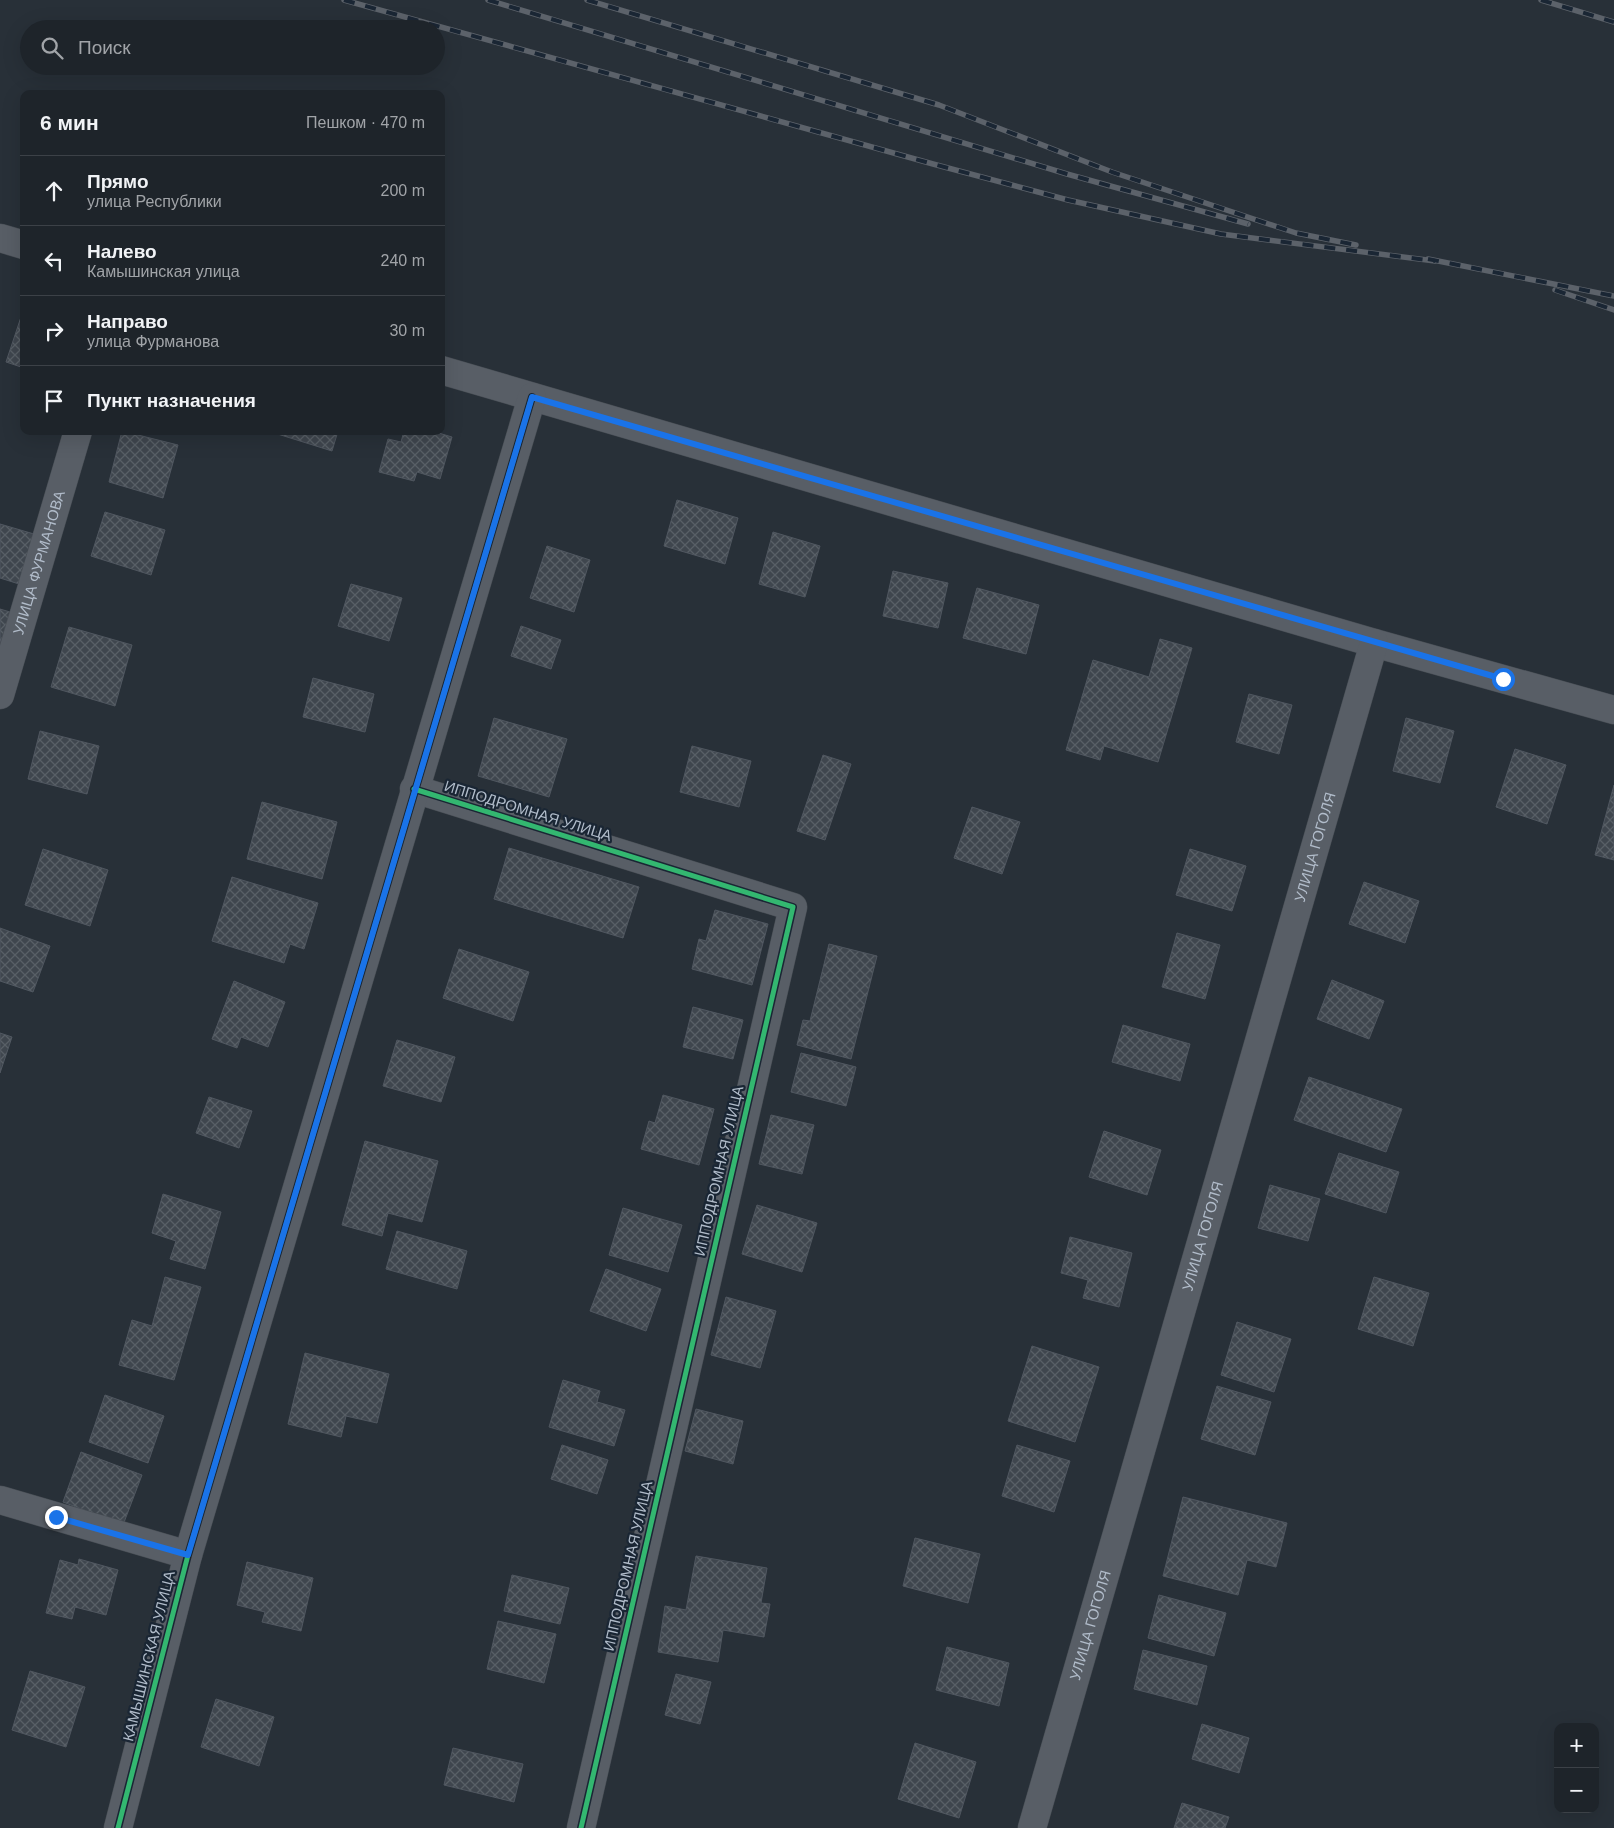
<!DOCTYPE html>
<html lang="ru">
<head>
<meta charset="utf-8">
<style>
  :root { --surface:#1e242a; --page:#2b3036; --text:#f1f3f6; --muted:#a1a4a8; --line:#3c4147 }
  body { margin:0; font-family:Arial,sans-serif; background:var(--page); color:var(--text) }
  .controls { position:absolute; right:15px; bottom:15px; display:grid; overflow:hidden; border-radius:10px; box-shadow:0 5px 20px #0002 }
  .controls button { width:45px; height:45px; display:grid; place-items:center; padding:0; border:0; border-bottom:1px solid var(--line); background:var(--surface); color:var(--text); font:25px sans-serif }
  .stop { position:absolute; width:15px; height:15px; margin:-11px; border:4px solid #1a73e8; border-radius:50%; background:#fff }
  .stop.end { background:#1a73e8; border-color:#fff; box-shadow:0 1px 5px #0008 }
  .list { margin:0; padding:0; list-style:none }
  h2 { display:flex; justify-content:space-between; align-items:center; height:65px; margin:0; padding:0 20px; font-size:21px }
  h2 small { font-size:16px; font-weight:400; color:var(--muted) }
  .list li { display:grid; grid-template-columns:32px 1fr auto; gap:15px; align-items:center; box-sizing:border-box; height:70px; padding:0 20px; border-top:1px solid var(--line) }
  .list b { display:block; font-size:19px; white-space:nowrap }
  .list p { margin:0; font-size:16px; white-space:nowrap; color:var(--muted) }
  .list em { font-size:16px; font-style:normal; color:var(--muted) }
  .icon { flex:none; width:28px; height:28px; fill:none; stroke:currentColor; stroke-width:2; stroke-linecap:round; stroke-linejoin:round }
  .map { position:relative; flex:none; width:1614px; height:1828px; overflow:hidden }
  .search { position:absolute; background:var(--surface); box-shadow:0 5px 20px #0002; left:20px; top:20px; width:425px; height:55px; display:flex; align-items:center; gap:12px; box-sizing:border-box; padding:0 18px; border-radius:28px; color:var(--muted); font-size:19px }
  .panel { position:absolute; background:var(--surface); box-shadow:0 5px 20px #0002; left:20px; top:90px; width:425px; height:345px; border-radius:10px }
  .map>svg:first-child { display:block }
  .building { fill:url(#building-cross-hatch); stroke:#505760 }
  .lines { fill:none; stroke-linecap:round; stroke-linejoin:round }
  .street-casing { stroke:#464c53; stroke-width:29 }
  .street { stroke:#585e66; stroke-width:28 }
  .rail-casing { stroke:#5c626a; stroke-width:5.5 }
  .rail { stroke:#1a2634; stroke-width:4; stroke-dasharray:11; stroke-linecap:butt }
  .cycleway-casing { stroke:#1a2634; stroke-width:8 }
  .cycleway { stroke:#33b770; stroke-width:5 }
  .route { stroke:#1a73e8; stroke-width:6 }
  .labels { text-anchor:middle; stroke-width:4.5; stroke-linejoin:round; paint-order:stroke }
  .street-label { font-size:15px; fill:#b1bcca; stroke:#1a2634 }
</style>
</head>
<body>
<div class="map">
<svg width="1614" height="1828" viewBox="0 0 1614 1828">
  <defs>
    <pattern id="building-cross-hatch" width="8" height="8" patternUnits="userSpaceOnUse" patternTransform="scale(1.25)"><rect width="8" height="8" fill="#3f464e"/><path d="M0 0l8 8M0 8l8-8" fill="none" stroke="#585f66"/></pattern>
  </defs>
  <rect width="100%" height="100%" fill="#283038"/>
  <g class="building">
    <path d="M24,308V368L6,362Z"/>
    <path d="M122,431L178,445L163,498L109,482Z"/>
    <path d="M268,431H338L332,451Z"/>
    <path d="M404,431H432L452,437L440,479L417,472L414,481L379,472L388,439L401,442Z"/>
    <path d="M677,500L738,518L725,564L664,546Z"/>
    <path d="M105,512L165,530L151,575L91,556Z"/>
    <path d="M0,524L34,534L19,584L0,578Z"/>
    <path d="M773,532L820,546L805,597L759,584Z"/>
    <path d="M547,546L590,560L574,612L530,598Z"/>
    <path d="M893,571L948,583L938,628L883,616Z"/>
    <path d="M351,584L402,598L389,641L338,626Z"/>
    <path d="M977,588L1039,605L1026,654L963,638Z"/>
    <path d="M0,609L10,612L0,645Z"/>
    <path d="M521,626L561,640L551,669L511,656Z"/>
    <path d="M69,627L132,645L115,706L51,687Z"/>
    <path d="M1160,639L1192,648L1158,762L1104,746L1100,760L1066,750L1093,660L1149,677Z"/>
    <path d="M313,678L374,694L365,732L303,717Z"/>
    <path d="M1249,694L1292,705L1279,754L1236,742Z"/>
    <path d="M494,718L567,739L549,797L478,776Z"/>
    <path d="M1406,718L1454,731L1440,783L1393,771Z"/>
    <path d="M40,731L99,746L87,794L28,779Z"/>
    <path d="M692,746L751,761L739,807L680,792Z"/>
    <path d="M1515,749L1566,765L1547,824L1496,807Z"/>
    <path d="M823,755L851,764L825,840L797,831Z"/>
    <path d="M1614,785V860L1595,855Z"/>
    <path d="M262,802L337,822L322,879L247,859Z"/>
    <path d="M972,807L1020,822L1002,874L954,858Z"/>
    <path d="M509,848L639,887L623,938L494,899Z"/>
    <path d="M43,849L108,870L90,926L25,905Z"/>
    <path d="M1190,849L1246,866L1232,911L1176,895Z"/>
    <path d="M232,877L318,903L304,949L290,944L284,963L212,941Z"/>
    <path d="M1364,882L1419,901L1405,943L1349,924Z"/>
    <path d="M715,910L768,924L752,985L692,969L699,939L706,941Z"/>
    <path d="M0,928L50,946L33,992L0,981Z"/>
    <path d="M1177,933L1220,945L1205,999L1162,987Z"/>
    <path d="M829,944L877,956L851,1059L797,1045L803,1020L810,1021Z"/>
    <path d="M459,949L529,972L513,1021L443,998Z"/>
    <path d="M1332,980L1384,1001L1369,1039L1317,1019Z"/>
    <path d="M234,981L285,1002L268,1047L241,1037L237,1048L212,1039Z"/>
    <path d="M693,1007L743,1020L733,1059L683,1047Z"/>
    <path d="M1123,1025L1190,1044L1180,1081L1112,1062Z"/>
    <path d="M0,1033L12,1037L0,1073Z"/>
    <path d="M397,1040L455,1057L441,1102L383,1086Z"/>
    <path d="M801,1053L856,1067L846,1106L791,1092Z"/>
    <path d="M1309,1077L1402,1109L1386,1152L1294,1120Z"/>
    <path d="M663,1095L714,1109L699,1165L641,1149L649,1121L655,1123Z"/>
    <path d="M209,1097L252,1111L239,1148L196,1133Z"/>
    <path d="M771,1115L814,1125L802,1174L759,1164Z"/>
    <path d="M1104,1131L1161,1150L1147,1195L1089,1177Z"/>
    <path d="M365,1141L438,1161L422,1222L388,1213L382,1236L342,1225Z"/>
    <path d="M1339,1153L1399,1172L1386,1213L1325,1194Z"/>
    <path d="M1270,1185L1320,1199L1308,1241L1258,1228Z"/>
    <path d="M163,1194L221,1212L205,1269L170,1259L176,1241L152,1233Z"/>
    <path d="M757,1205L817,1223L802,1272L742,1254Z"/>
    <path d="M623,1208L682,1225L668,1272L609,1255Z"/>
    <path d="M397,1231L467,1251L457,1289L386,1269Z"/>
    <path d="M1070,1237L1132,1253L1119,1307L1083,1298L1088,1280L1061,1273Z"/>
    <path d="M606,1269L661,1289L646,1331L590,1311Z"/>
    <path d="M165,1277L201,1287L174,1380L119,1365L132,1320L152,1326Z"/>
    <path d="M1374,1277L1429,1293L1413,1346L1358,1329Z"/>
    <path d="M726,1297L776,1311L760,1368L711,1355Z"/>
    <path d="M1237,1322L1291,1339L1274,1392L1221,1375Z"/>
    <path d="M1032,1346L1099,1367L1075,1442L1008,1421Z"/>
    <path d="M305,1353L389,1374L377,1423L346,1416L341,1437L288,1424Z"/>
    <path d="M563,1380L600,1391L597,1402L625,1410L614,1446L549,1427Z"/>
    <path d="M1217,1386L1271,1402L1255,1455L1201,1439Z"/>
    <path d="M105,1395L164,1416L148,1463L89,1442Z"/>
    <path d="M696,1409L743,1421L733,1464L685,1451Z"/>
    <path d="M562,1445L608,1460L597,1494L551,1479Z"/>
    <path d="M1017,1445L1070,1461L1054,1512L1002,1496Z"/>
    <path d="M81,1452L142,1475L123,1525L63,1502Z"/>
    <path d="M1183,1497L1287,1523L1276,1567L1247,1560L1238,1595L1163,1576Z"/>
    <path d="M915,1538L980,1554L968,1603L903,1586Z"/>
    <path d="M696,1556L767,1568L761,1603L770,1604L764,1637L723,1630L718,1662L658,1652L665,1606L686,1610Z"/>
    <path d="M79,1559L118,1570L106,1615L75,1607L72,1619L46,1613L60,1560L78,1565Z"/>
    <path d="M247,1562L313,1578L301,1631L262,1622L265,1612L237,1605Z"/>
    <path d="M512,1575L569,1588L560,1624L504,1611Z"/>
    <path d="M1159,1595L1226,1613L1214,1656L1148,1638Z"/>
    <path d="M498,1621L556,1634L544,1683L487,1669Z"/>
    <path d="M947,1647L1009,1663L999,1706L936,1690Z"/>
    <path d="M1143,1650L1207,1666L1197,1705L1134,1689Z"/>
    <path d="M30,1671L85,1687L66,1747L12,1730Z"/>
    <path d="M676,1674L711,1682L700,1724L665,1715Z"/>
    <path d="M216,1699L274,1717L259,1766L201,1747Z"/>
    <path d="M1202,1724L1249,1738L1239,1773L1192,1759Z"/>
    <path d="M915,1743L976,1762L959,1818L898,1799Z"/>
    <path d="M453,1748L523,1764L514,1802L444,1785Z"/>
    <path d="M1182,1803L1229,1817L1225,1828H1174Z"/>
  </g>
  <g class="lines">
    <defs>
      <g id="street">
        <path d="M0,238L24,245"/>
        <path d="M441,370L1374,643L1614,710"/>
        <path id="s1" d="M0,695L78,431"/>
        <path d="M414,789L793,907L581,1828"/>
        <path d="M0,1500L188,1555"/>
        <path d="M118,1828L188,1555L532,397"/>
        <path id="s2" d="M1032,1828L1374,643"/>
      </g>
    </defs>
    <use href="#street" class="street-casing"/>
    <use href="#street" class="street"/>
    <defs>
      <g id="rail">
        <path d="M344,0L933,164L1068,200L1221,234L1435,261"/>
        <path d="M488,0L1067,174L1248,224"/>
        <path d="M587,0L939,105L1112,172L1296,233L1356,245"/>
        <path d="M1541,0L1614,22"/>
        <path d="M1428,259L1614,296"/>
        <path d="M1555,290L1614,310"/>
      </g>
    </defs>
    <use href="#rail" class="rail-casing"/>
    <use href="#rail" class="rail"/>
    <defs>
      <g id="cycleway">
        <path d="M414,789L793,907L581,1828"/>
        <path d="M118,1828L188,1555L532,397"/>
      </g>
    </defs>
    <use href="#cycleway" class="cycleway-casing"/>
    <use href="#cycleway" class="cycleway"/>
  </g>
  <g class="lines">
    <path class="route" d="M56,1517L188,1555L532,397L1503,679"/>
  </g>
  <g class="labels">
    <g class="street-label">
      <text dy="5" stroke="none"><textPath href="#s1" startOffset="138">УЛИЦА ФУРМАНОВА</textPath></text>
      <text transform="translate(528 811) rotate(17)" y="5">ИППОДРОМНАЯ УЛИЦА</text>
      <text dy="5" stroke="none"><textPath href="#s2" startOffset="1021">УЛИЦА ГОГОЛЯ</textPath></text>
      <text transform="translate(719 1171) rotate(-77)" y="5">ИППОДРОМНАЯ УЛИЦА</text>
      <text dy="5" stroke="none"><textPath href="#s2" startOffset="616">УЛИЦА ГОГОЛЯ</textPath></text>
      <text transform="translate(628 1566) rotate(-77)" y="5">ИППОДРОМНАЯ УЛИЦА</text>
      <text dy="5" stroke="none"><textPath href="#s2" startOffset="211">УЛИЦА ГОГОЛЯ</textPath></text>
      <text transform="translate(149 1656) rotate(-76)" y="5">КАМЫШИНСКАЯ УЛИЦА</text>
    </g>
  </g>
</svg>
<div class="controls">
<button>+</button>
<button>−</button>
</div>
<div class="stop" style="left:1503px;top:679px"></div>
<div class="stop end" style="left:56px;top:1517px"></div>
<div class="search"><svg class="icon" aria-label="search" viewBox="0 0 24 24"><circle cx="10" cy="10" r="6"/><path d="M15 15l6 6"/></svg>Поиск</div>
<section class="panel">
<h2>6 мин<small>Пешком · 470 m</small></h2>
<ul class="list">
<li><svg class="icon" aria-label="ahead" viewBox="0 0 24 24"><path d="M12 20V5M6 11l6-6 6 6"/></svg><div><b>Прямо</b><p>улица Республики</p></div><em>200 m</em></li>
<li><svg class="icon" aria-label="left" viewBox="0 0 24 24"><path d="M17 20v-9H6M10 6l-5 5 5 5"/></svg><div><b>Налево</b><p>Камышинская улица</p></div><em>240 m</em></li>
<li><svg class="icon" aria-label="right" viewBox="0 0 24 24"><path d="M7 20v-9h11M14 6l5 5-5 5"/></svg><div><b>Направо</b><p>улица Фурманова</p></div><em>30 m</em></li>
<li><svg class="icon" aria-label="arrive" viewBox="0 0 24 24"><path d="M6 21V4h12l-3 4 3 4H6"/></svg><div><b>Пункт назначения</b></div></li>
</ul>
</section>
</div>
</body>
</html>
